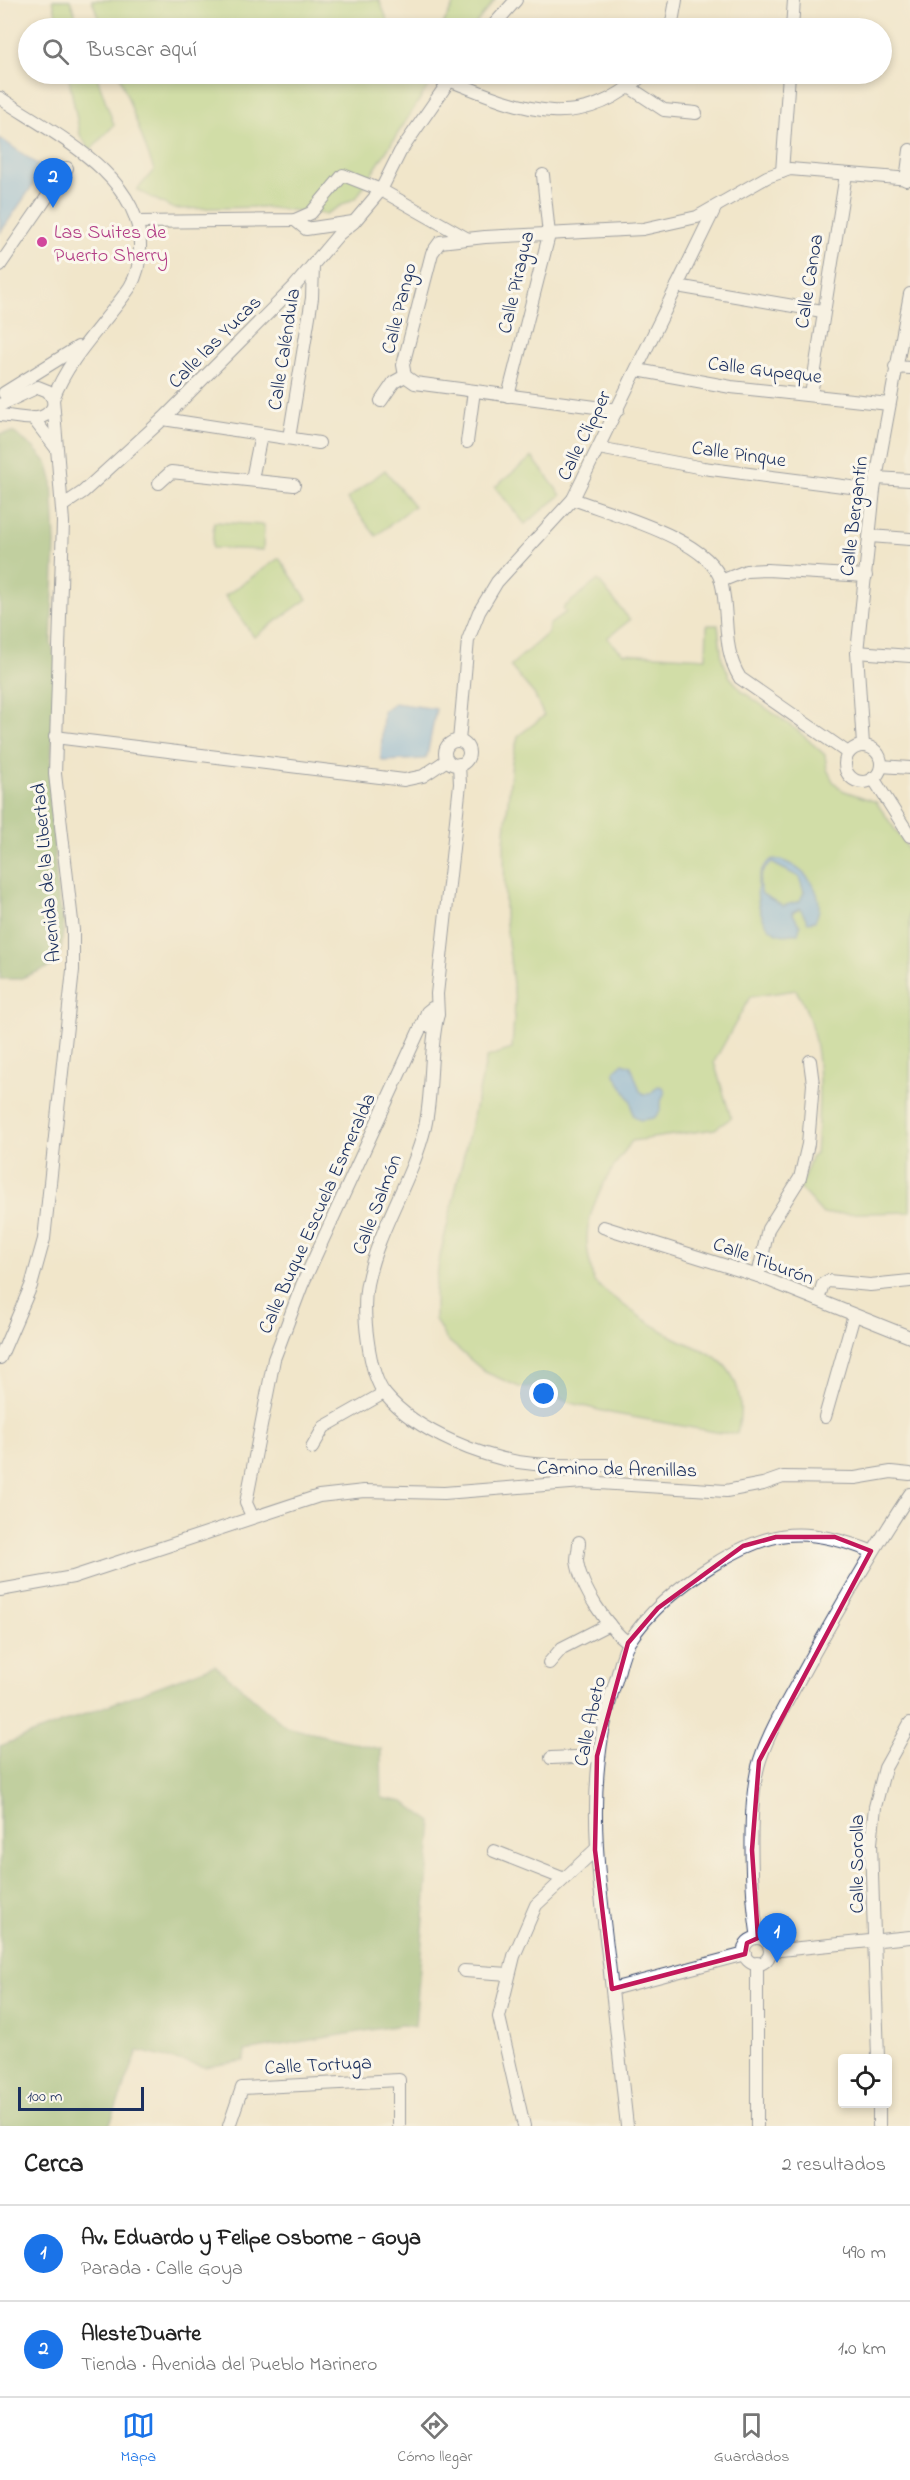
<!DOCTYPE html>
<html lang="es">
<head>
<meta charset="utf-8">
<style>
  :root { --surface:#fff; --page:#f6f6f6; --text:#222; --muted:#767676; --line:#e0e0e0; --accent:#1a73e8 }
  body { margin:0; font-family:"Indie Flower",sans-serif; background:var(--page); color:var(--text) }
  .controls { position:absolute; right:18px; bottom:18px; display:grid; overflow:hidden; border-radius:6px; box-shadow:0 3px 9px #0003 }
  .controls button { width:54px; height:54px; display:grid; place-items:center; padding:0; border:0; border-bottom:2px solid var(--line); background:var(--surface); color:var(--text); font:30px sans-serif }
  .scale { position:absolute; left:18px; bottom:15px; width:126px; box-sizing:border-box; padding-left:6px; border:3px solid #1b2f5e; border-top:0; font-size:16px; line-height:21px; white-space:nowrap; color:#1b2f5e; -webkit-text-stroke:4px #fbf7ec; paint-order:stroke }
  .you { position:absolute; left:544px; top:1394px; width:21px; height:21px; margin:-15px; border:4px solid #fff; border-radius:50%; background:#1a73e8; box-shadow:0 0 0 9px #1a73e833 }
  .badge { display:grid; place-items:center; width:39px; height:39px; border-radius:50%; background:var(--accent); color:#fff; font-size:20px; font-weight:700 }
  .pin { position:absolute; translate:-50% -50px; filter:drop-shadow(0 2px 3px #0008) }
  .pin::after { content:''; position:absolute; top:32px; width:21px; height:18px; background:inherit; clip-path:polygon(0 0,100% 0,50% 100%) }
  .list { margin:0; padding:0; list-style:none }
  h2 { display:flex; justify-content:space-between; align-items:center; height:78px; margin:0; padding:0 24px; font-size:26px }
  h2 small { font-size:20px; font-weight:400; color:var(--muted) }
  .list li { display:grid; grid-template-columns:39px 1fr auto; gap:18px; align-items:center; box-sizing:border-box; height:96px; padding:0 24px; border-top:2px solid var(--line) }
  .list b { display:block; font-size:22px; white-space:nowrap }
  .list p { margin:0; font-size:20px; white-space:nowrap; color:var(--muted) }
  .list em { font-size:20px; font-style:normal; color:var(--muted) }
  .icon { flex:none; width:33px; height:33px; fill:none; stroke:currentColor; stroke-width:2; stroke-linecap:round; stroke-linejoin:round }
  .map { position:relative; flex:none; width:910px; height:2126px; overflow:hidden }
  .search { position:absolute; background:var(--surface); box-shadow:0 3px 9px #0003; left:18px; right:18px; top:18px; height:66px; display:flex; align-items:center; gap:15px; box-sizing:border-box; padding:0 21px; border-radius:33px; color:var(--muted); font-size:22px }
  .sheet { height:270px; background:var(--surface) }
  nav { display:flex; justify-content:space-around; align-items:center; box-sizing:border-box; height:84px; border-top:2px solid var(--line); background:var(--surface); font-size:16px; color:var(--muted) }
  nav a { display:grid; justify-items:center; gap:3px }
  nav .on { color:var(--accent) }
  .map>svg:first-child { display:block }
  .green { fill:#abd27d; stroke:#63806e; stroke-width:1.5 }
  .forest { fill:#88b46c; stroke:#527265; stroke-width:1.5 }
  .water { fill:#6daadf; stroke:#446c9e; stroke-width:1.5; fill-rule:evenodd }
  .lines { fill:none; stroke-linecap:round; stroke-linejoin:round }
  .minor-casing { stroke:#3b4a6e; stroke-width:14 }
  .minor { stroke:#fff; stroke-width:12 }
  .marked { fill:none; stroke:#c2185b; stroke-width:4.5; stroke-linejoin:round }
  .hotel-dot { fill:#d1479c; stroke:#fbf7ec; stroke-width:2 }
  .labels { text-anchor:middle; stroke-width:6; stroke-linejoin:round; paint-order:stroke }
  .hotel-label { font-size:20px; fill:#b23c85; stroke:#fbf7ec; text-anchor:start }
  .street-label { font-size:20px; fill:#1b2f5e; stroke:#fbf7ec }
</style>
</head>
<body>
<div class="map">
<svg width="910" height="2126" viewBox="0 0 910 2126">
  <rect width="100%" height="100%" fill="#fbf7ec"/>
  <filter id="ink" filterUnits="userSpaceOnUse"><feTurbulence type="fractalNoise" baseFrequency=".0167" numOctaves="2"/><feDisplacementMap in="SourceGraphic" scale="12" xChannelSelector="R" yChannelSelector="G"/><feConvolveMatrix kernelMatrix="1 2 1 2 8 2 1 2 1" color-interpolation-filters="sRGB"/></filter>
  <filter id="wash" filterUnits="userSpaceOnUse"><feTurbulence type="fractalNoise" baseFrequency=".008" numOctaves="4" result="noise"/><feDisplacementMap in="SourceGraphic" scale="24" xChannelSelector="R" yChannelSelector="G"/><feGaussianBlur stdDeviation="1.35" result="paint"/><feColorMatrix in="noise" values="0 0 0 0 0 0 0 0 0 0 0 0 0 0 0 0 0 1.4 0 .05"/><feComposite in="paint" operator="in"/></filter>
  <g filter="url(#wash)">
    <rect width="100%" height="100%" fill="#f1e6cb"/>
    <g class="green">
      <path d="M53,0H70L80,28H59Z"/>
      <path d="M92,0H379L391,28H102Z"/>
      <path d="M456,0H495L472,28H441Z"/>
      <path d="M68,74H96L114,125L90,150L80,135Z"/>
      <path d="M119,74H436L357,197L326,214L262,207L174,209L137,190L154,170Z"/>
      <path d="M532,457L561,495L525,524L495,487Z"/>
      <path d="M385,470L414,506L376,536L347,499Z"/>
      <path d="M214,522L264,525L263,550L212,548Z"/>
      <path d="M279,558L307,599L254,637L225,596Z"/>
      <path d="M598,580L630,620L607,638L623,653L706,658L707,625H718L722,659L730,677L742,691L797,730L825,755L827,769L833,781L842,790L876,802L910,851V1212L823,1214L800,1188L811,1158L816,1154C820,1101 825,1036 796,990L750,997L714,1062L731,1118L715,1129L632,1141C612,1167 586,1206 587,1241C587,1254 591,1269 594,1282C618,1302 643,1320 670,1335C683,1343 699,1347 712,1355C739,1372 745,1403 737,1433H721L610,1413L568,1402L538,1387H519L485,1372L445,1338L435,1319V1290L440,1256L487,1057L512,1049L515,1002L505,916L504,843L512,761L518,736L544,716L534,694L510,666L548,633L549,625L566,612L563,608Z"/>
    </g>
    <g class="forest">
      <path d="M13,432L33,447L48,464L52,480L55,543L51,643L56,660L50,789L57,892L64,924L61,949L55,965L19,979H0V434Z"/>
      <path d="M215,1665L286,1727L381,1749L382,1798L404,1802L432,1822L415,2027L401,2025L245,2051L244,2061L204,2067L138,2051L109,2126H0V1746Z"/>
    </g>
    <g class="water">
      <path d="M0,138L44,169L0,233Z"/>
      <path d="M394,703L436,709L427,756L424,759L383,761L381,758L383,711Z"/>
      <path d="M773,859C800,861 830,893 815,921L808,922L800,908L792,912L800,926L798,933C793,934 785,936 780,934C755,928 748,870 773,859ZM772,863L799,877L804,892L800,901L783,906L762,894C756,882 761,869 772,863Z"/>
      <path d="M623,1063L631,1066L640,1091L644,1094H650L658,1086L663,1087L665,1091L660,1104V1111L654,1118L640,1120L633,1115L631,1101L615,1075V1070Z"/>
    </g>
  </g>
  <g filter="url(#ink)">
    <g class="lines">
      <defs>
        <g id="minor">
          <path d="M491,28L516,0"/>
          <path d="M671,28L676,0"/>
          <path d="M792,28L794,0"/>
          <path d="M449,80C521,109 579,135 644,74"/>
          <path d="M629,87L664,110L696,113"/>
          <path d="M0,98C52,133 142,175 140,247C140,262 138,274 130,287C104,325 70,355 53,399"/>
          <path d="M782,172L789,74"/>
          <path d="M906,180L910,150"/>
          <path d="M295,220L306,229L353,222"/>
          <path d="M137,222L295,220L311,213L343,175L381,190L466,238"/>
          <path d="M0,265L67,168"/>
          <path d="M677,286L822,311"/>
          <path d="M895,367L910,368"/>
          <path d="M637,370L731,387L889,404"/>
          <path d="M4,393L78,347"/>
          <path d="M811,395L846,174"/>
          <path d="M508,396L549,235L543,175"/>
          <path d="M381,401L394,382L405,376"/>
          <path d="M0,405L38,387L48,391L53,399L63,522L55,774L73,930V970L44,1239L31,1286L0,1358"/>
          <path d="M618,410L415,383L405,376L403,365L432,253L440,242L485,237L643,229L697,217L767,177L790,169L910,179"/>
          <path d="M0,415C17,416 43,426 53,407"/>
          <path d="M33,418L56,448"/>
          <path d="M163,419L319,443"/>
          <path d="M289,438L312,298L313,265"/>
          <path d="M467,442L474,391"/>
          <path d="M599,448L703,468L874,490"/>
          <path d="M876,478L910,480"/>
          <path d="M252,479L261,435"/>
          <path d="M159,483L171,472L294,485"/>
          <path d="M573,499C612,514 710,539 721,581C730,615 721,647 740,678L848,753"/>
          <path d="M62,506L83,492L163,419L294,287L339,234L354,222L381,190L400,152L454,74"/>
          <path d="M870,536L910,539"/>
          <path d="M721,581L746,571L767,570L866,576"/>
          <path d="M857,652L910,656"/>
          <path d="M55,737L404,780L423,776L447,760"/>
          <circle cx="457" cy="753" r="12"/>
          <path d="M459,741L468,640L479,612L497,582L573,499L715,208"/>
          <path d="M863,745L857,652L874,490L910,294"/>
          <circle cx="863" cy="764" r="18"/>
          <path d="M881,766L910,768"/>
          <path d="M873,778L910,836"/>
          <path d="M437,1011L432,1008L427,1012L424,1021L426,1026L433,1025L438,1015L437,994L460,784L459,764"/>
          <path d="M437,1018C429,1054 433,1091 425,1127C412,1181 378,1228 367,1284C362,1310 368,1373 385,1394C416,1432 486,1460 534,1464C558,1466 583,1465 607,1465"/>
          <path d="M603,1227L758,1276L910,1337"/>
          <path d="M758,1276L768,1229L800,1178L808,1144L813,1084L810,1061"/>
          <path d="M818,1300L823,1284L828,1281L870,1285L910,1281"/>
          <path d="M825,1417L854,1315"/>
          <path d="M312,1448L324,1427L384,1393"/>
          <path d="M252,1516L246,1503L274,1359L302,1285L425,1018"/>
          <path d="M579,1542C579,1548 577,1555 577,1561C581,1588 607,1627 628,1643"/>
          <path d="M0,1590L73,1577L319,1496L364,1491L444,1493L583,1482L726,1491L763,1484L783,1477L855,1478L891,1472L910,1474"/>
          <path d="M549,1663L562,1648L609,1624"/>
          <path d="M551,1758L597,1756"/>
          <path d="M494,1851L562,1878"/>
          <path d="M758,1938C751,1897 747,1799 760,1760C771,1726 792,1694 809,1662C841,1605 873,1549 910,1494"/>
          <circle cx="757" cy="1951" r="13"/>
          <path d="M770,1951L910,1937"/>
          <path d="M464,1971L509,1974"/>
          <path d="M612,1989L745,1954"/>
          <path d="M878,2058L871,1843L875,1807L885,1768L910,1723"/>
          <path d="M879,2104V2126"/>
          <path d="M229,2126L242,2088L399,2080V2126"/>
          <path d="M524,2126L499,2017L514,1956L536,1905L595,1850"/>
          <path d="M627,2126C621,2072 615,2018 609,1963C597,1864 584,1777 616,1680C620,1668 622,1652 629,1642C649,1611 682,1584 713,1565C771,1528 807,1526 871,1551"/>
          <path d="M757,2126V1963"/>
        </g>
      </defs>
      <use href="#minor" class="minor-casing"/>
      <use href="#minor" class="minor"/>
    </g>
  </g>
  <path d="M0 0H910V2126H0ZM776,1537H835L871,1551L759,1761L752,1850L758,1938L747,1943L745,1954L612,1989L595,1850L597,1756L628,1643L658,1608L743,1546Z" fill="#f1e6cb" fill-opacity=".55" fill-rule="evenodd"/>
  <path class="marked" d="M776,1537H835L871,1551L759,1761L752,1850L758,1938L747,1943L745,1954L612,1989L595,1850L597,1756L628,1643L658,1608L743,1546Z"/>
  <circle class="hotel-dot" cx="42" cy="242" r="6"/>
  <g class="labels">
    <g class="hotel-label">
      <text x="54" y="238">Las Suites de<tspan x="54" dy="23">Puerto Sherry</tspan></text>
    </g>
    <g class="street-label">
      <text transform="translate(808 281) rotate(-81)" y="7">Calle Canoa</text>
      <text transform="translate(515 282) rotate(-77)" y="7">Calle Piragua</text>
      <text transform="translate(398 308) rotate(-76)" y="7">Calle Pango</text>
      <text transform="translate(214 341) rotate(-45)" y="7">Calle las Yucas</text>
      <text transform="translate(283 349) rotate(-81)" y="7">Calle Caléndula</text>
      <text transform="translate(765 369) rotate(7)" y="7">Calle Gupeque</text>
      <text transform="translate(583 435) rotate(-64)" y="7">Calle Clipper</text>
      <text transform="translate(739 453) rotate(8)" y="7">Calle Pinque</text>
      <text transform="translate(853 516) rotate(-83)" y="7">Calle Bergantín</text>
      <text transform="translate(45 873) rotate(-95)" y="7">Avenida de la Libertad</text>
      <text transform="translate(376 1204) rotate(-69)" y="7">Calle Salmón</text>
      <text transform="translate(316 1213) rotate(-66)" y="7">Calle Buque Escuela Esmeralda</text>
      <text transform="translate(764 1260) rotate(20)" y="7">Calle Tiburón</text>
      <text transform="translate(617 1468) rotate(1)" y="7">Camino de Arenillas</text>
      <text transform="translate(589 1721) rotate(-78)" y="7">Calle Abeto</text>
      <text transform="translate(856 1864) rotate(-90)" y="7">Calle Sorolla</text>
      <text transform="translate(318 2064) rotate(-3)" y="7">Calle Tortuga</text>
    </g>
  </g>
</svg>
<div class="controls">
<button><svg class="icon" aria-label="locate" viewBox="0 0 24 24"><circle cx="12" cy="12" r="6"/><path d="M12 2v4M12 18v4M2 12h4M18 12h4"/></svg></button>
</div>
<div class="scale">100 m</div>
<div class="you"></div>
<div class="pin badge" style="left:777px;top:1963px">1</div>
<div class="pin badge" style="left:53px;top:208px">2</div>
<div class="search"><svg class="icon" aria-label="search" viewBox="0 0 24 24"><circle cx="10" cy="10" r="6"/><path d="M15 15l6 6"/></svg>Buscar aquí</div>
</div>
<section class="sheet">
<h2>Cerca<small>2 resultados</small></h2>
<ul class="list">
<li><span class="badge">1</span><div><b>Av. Eduardo y Felipe Osborne - Goya</b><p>Parada · Calle Goya</p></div><em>490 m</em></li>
<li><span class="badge">2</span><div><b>AlesteDuarte</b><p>Tienda · Avenida del Pueblo Marinero</p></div><em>1.0 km</em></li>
</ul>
</section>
<nav>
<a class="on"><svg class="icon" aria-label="map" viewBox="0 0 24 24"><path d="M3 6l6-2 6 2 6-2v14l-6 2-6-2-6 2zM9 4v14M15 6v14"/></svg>Mapa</a>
<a><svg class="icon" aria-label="directions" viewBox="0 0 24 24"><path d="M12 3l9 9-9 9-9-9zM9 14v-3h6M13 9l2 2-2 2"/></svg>Cómo llegar</a>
<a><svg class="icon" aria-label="saved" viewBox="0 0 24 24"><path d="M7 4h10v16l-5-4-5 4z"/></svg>Guardados</a>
</nav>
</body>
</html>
